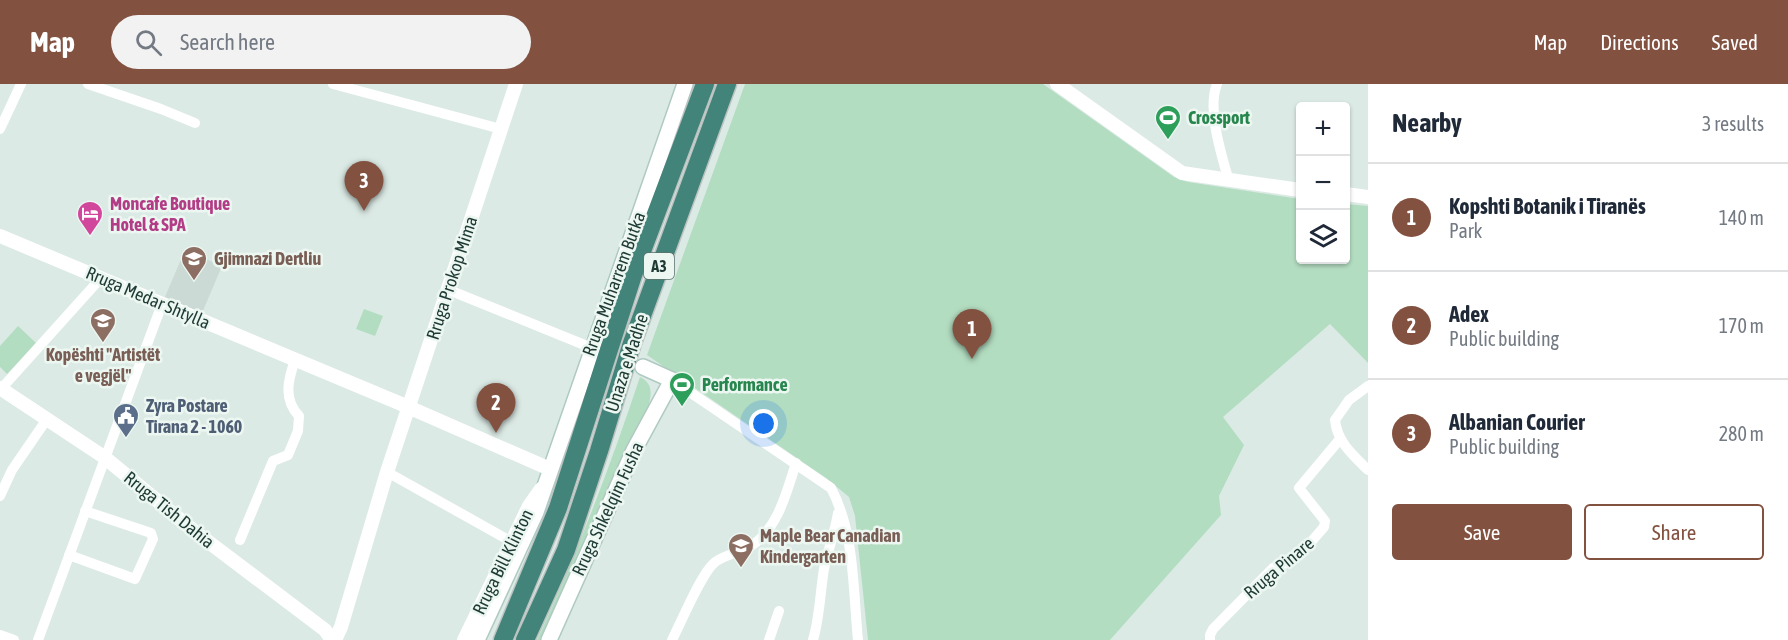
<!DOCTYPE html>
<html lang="en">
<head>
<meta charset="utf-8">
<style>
  :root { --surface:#fff; --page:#f2f2f3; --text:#1f2937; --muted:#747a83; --line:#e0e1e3; --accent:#825140 }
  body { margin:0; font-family:"Asap Condensed",sans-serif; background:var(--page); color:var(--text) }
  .controls { position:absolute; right:18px; top:18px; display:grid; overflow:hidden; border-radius:6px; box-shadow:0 2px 4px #0004 }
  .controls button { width:54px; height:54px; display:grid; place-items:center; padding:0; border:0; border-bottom:2px solid var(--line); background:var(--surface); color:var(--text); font:30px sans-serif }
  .you { position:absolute; left:764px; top:340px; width:21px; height:21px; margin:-15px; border:4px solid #fff; border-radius:50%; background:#1a73e8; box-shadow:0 0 0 9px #1a73e833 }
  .badge { display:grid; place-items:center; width:39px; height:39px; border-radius:50%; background:var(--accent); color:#fff; font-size:20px; font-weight:700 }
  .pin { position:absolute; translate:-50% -50px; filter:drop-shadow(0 2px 3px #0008) }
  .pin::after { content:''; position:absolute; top:32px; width:21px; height:18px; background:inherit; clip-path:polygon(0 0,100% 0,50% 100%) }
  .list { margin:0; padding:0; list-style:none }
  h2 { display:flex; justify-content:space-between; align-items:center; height:78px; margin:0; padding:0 24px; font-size:26px }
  h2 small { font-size:20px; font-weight:400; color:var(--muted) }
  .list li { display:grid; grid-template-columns:39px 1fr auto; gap:18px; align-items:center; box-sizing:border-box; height:108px; padding:0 24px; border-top:2px solid var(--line) }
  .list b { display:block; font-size:22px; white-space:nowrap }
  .list p { margin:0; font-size:20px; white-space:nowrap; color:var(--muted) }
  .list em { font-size:20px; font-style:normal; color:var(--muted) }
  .actions { display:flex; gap:12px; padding:18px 24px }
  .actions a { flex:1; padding:14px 0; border:2px solid var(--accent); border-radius:6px; text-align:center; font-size:21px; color:var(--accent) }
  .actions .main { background:var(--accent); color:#fff }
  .icon { flex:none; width:33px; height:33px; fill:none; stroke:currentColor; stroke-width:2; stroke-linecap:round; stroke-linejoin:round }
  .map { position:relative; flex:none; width:1368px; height:556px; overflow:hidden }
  header { display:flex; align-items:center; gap:36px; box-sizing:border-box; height:84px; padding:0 30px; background:var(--accent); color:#fff }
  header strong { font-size:28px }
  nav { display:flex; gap:33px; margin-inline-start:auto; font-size:21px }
  .search { width:420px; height:54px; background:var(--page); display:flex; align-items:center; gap:15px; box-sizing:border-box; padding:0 21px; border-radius:33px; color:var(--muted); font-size:22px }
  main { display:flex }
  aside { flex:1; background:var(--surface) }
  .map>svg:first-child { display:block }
  .built { fill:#cbdad4 }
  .green { fill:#b3ddc1 }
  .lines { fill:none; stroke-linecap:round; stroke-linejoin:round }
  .secondary-casing { stroke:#afcac2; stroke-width:18 }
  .trunk-casing { stroke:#bcc4c2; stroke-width:21 }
  .minor { stroke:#fff; stroke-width:10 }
  .tertiary { stroke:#fff; stroke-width:14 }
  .secondary { stroke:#fff; stroke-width:15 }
  .trunk { stroke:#43847a; stroke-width:18 }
  .labels { text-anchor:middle; stroke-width:5; stroke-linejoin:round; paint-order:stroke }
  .shield { fill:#edf7f2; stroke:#5c736d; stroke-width:1.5 }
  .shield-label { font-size:16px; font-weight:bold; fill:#1e3a34 }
  .leisure-label { font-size:18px; font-weight:bold; fill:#27864d; stroke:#edf7f2; text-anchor:start }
  .hotel-label { font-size:18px; font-weight:bold; fill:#b23c85; stroke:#edf7f2; text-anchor:start }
  .education-label { font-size:18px; font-weight:bold; fill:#785e54; stroke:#edf7f2; text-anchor:start }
  .street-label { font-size:18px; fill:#1e3a34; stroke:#edf7f2 }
  .service-label { font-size:18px; font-weight:bold; fill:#4e5e75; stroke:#edf7f2; text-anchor:start }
</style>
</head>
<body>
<header>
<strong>Map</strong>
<div class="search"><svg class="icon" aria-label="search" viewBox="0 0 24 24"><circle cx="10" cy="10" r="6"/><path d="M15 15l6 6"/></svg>Search here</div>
<nav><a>Map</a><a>Directions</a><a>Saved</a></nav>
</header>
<main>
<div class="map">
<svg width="1368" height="556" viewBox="0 0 1368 556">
  <rect width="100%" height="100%" fill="#dceae5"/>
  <path class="built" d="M185,166L222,182L202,229L165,213Z"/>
  <g class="green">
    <path d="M745,0H1043L1174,93L1188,98L1300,115V176H1346V120L1368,122V279L1330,240L1223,333L1244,361L1219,412L1221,431L1110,556H868L855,432L849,413L826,394L647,271Z"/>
    <path d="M364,225L383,232L375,252L356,245Z"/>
    <path d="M18,242L36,259L7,290L0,283V262Z"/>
    <path d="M640,293C652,299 652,308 649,320L540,556H537C577,470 610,383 640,293Z"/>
  </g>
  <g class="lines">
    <defs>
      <g id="secondary">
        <path d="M477,556L536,428L685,0"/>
        <path d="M549,556L634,366L672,296L643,283"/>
      </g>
      <g id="trunk">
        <path d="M503,556L558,424L633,191L705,0"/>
        <path d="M525,556L566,466L599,367L632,259L727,0"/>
      </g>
    </defs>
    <use href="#secondary" class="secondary-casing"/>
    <use href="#trunk" class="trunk-casing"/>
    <g class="minor">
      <path d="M88,0L161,25L195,39"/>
      <path d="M333,0L501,45"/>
      <path d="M1217,0C1207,25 1221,69 1228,94"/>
      <path d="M0,45L21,0"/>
      <path d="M449,206L592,264"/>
      <path d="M672,296L831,404C855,449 853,507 858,556"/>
      <path d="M1368,302L1349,316L1335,336C1337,358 1353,371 1368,386"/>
      <path d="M1,305L100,195"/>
      <path d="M387,388L512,458"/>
      <path d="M0,412L12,386L47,335"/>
      <path d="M240,456L273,377L288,371L298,347L299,332C283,315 288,296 295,276"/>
      <path d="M69,471L135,495L153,455L151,449L85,427"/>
      <path d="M0,551L14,556"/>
      <path d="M38,556L162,220"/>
      <path d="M672,556C681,539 701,490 714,479C723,471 739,469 751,462C778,445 787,407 796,379"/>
      <path d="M769,556L779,527"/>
      <path d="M813,556C820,532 820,509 824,485C828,466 835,448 838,429"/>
      <path d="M1210,556V551L1213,545L1273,484L1286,479L1311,458L1324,443L1325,437L1299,404L1340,355"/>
    </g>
    <g class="tertiary">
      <path d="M1057,0L1182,89L1300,106"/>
      <path d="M1346,110L1368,113"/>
      <path d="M0,152L399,319L550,385"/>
      <path d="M0,304L104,373L194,447L325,546L332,556"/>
      <path d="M335,556L341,543L387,388L516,0"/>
      <path d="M464,556L529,422L541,405"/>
    </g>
    <use href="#secondary" class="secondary"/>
    <use href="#trunk" class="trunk"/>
  </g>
  <defs>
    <symbol id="stadium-pin" viewBox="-11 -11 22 30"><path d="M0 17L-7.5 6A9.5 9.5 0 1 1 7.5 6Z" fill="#2e9e5b" stroke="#edf7f2"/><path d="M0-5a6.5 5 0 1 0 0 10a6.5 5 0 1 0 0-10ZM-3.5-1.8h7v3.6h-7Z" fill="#fff"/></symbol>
    <symbol id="hotel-pin" viewBox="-11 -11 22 30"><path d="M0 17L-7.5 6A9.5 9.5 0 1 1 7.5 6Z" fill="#d1479c" stroke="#edf7f2"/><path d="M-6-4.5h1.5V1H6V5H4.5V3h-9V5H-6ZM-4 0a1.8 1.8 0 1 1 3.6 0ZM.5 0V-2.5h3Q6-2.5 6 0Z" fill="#fff"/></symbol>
    <symbol id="school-pin" viewBox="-11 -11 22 30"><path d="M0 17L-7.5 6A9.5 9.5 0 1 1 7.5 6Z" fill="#8d6e63" stroke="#edf7f2"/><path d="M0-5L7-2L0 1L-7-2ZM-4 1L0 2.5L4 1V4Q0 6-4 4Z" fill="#fff"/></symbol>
    <symbol id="civic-pin" viewBox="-11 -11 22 30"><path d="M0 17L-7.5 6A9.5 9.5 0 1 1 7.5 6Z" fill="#5c6f8a" stroke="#edf7f2"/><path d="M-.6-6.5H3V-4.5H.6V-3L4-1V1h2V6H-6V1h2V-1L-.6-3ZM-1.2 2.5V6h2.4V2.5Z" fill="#fff"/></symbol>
  </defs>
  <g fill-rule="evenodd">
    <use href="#stadium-pin" x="1153" y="19" width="30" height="40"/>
    <use href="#hotel-pin" x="75" y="115" width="30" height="40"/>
    <use href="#school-pin" x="179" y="160" width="30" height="40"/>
    <use href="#school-pin" x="88" y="222" width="30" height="40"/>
    <use href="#stadium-pin" x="667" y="286" width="30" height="40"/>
    <use href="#civic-pin" x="111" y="317" width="30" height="40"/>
    <use href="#school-pin" x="726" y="447" width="30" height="40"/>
  </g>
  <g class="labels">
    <rect class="shield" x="644" y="169" width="30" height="26" rx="4.5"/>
    <g class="shield-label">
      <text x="659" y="188">A3</text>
    </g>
    <g class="leisure-label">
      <text x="1188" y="40">Crossport</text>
      <text x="702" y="307">Performance</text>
    </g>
    <g class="hotel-label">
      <text x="110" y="126">Moncafe Boutique<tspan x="110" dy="21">Hotel &amp; SPA</tspan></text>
    </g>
    <g class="education-label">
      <text x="214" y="181">Gjimnazi Dertliu</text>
      <text x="103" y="277" text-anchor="middle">Kopështi "Artistët<tspan x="103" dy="21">e vegjël"</tspan></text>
      <text x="760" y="458">Maple Bear Canadian<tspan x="760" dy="21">Kindergarten</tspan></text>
    </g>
    <g class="street-label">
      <text transform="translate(452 194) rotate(-72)" y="6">Rruga Prokop Mima</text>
      <text transform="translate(614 200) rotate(-70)" y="6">Rruga Muharrem Butka</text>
      <text transform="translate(148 214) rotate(23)" y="6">Rruga Medar Shtylla</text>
      <text transform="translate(627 279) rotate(-72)" y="6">Unaza e Madhe</text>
      <text transform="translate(608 425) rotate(-65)" y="6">Rruga Shkelqim Fusha</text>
      <text transform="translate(169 426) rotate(39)" y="6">Rruga Tish Dahia</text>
      <text transform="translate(503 478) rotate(-64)" y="6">Rruga Bill Klinton</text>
      <text transform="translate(1279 484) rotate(-40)" y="6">Rruga Pinare</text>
    </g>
    <g class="service-label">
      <text x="146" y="328">Zyra Postare<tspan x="146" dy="21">Tirana 2 - 1060</tspan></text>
    </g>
  </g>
</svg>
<div class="controls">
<button>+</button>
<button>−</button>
<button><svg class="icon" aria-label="layers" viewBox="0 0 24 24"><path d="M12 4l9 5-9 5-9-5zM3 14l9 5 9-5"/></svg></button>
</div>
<div class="you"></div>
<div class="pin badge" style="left:972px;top:275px">1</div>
<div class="pin badge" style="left:496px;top:349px">2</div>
<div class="pin badge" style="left:364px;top:127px">3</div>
</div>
<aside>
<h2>Nearby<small>3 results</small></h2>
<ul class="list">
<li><span class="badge">1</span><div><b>Kopshti Botanik i Tiranës</b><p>Park</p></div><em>140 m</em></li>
<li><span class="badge">2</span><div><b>Adex</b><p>Public building</p></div><em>170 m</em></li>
<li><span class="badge">3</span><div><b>Albanian Courier</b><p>Public building</p></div><em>280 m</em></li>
</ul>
<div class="actions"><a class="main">Save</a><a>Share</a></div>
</aside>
</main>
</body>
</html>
